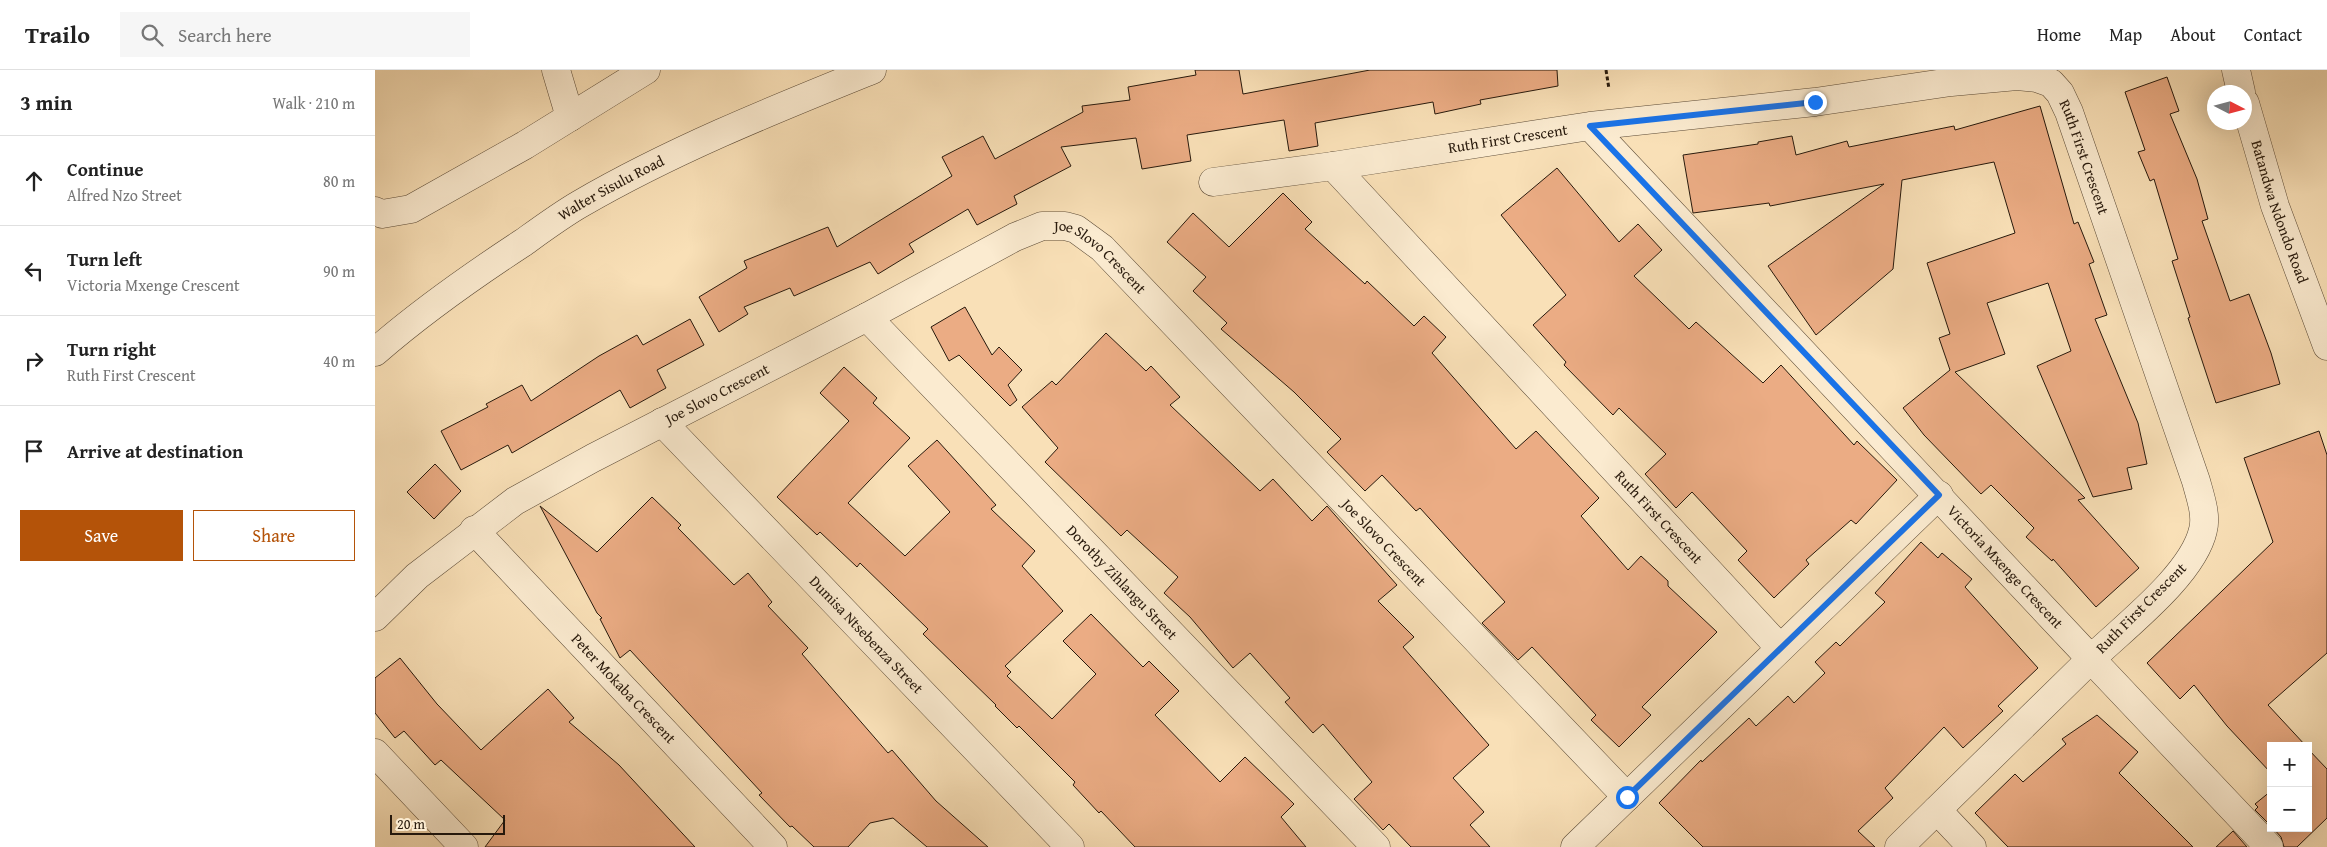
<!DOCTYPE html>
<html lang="en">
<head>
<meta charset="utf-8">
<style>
  :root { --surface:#fff; --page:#f6f6f6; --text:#222; --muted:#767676; --line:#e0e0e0; --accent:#b45309 }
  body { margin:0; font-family:"Gentium Book Plus",serif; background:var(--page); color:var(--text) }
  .controls { position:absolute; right:15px; bottom:15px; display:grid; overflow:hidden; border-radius:0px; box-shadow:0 5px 20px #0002 }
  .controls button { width:45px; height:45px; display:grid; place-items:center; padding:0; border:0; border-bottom:1px solid var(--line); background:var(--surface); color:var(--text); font:25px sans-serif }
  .compass { position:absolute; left:1832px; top:15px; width:45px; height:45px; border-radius:50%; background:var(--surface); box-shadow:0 5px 20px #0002; rotate:96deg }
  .scale { position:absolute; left:15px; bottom:12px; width:115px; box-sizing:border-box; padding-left:5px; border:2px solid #27190c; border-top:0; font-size:14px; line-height:18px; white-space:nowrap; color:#27190c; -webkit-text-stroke:4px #fbebd0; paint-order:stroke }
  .stop { position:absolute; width:15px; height:15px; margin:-11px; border:4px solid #1a73e8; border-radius:50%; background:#fff }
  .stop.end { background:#1a73e8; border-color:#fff; box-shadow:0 1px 5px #0008 }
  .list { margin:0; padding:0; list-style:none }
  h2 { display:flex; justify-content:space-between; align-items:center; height:65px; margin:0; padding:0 20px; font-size:21px }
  h2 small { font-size:16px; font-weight:400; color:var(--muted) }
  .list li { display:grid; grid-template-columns:32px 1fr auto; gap:15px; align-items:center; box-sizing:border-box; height:90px; padding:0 20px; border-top:1px solid var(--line) }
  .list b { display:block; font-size:19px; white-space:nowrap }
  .list p { margin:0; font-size:16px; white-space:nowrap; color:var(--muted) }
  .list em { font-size:16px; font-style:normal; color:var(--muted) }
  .actions { display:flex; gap:10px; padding:15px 20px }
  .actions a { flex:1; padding:11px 0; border:1px solid var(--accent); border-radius:0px; text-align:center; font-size:18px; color:var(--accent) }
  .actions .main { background:var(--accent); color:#fff }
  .icon { flex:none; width:28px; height:28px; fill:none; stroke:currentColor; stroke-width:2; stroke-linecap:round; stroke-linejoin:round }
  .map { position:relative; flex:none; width:1952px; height:777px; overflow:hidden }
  header { display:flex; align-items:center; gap:30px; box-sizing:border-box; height:70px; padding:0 25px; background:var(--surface); border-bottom:1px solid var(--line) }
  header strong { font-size:24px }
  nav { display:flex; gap:28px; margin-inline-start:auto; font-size:18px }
  .search { width:350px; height:45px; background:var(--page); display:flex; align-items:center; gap:12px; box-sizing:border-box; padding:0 18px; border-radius:0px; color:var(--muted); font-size:19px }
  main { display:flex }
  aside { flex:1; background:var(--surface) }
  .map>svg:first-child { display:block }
  .building { fill:#ebac84; stroke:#27190c }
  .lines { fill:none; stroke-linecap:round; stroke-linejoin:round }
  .minor-casing { stroke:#5c4b37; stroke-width:29 }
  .tertiary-casing { stroke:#5c4b37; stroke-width:29 }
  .path { stroke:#27190c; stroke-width:3; stroke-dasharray:4 2.5; stroke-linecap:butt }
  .minor { stroke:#fbebd0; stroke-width:28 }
  .tertiary { stroke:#fbebd0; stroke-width:28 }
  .route { stroke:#1a73e8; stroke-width:6 }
  .labels { text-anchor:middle; stroke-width:4; stroke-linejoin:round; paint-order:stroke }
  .street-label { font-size:15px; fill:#27190c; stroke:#fbebd0 }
</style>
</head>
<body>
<header>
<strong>Trailo</strong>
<div class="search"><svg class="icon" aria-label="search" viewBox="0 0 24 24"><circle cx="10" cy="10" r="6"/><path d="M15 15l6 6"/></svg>Search here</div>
<nav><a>Home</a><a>Map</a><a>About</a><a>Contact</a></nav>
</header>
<main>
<aside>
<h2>3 min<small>Walk · 210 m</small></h2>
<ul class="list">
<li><svg class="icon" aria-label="ahead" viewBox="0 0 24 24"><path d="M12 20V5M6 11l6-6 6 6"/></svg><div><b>Continue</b><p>Alfred Nzo Street</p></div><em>80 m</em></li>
<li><svg class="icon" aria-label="left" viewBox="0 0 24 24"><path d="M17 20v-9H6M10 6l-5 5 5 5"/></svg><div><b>Turn left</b><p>Victoria Mxenge Crescent</p></div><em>90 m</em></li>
<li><svg class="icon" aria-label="right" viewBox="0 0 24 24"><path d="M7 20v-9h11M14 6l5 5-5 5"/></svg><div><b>Turn right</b><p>Ruth First Crescent</p></div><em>40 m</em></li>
<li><svg class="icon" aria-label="arrive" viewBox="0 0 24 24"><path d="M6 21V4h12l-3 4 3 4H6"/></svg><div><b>Arrive at destination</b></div></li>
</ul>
<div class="actions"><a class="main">Save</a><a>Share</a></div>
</aside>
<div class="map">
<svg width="1952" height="777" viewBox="0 0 1952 777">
  <rect width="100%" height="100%" fill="#f9e0b7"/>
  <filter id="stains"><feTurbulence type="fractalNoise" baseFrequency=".004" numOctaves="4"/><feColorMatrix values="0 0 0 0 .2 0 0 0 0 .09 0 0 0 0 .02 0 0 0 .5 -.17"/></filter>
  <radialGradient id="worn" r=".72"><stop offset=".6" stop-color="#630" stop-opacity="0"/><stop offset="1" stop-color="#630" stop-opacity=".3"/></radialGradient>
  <g class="building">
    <path d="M820,0H864L868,24L995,0H1182L1183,16L1105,30L1106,34L1060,44L1058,32L940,53L943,76L914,81L909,50L812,65L816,91L767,99L761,68L686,77L696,96L639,126L642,134L602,155L593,139L534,174L539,182L503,204L495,192L419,226L415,218L369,237L373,244L344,262L324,227L372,198L369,191L453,157L462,177L577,106L567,87L608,66L620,89L708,42L707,36L755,30L753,17L821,5Z"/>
    <path d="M1792,7L1804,41L1795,44L1822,109L1833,149L1827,151L1855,231L1874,224L1896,283L1905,314L1841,333L1813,248L1815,247L1797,191L1803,189L1779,109L1775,111L1763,82L1770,80L1750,22Z"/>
    <path d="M1665,36L1699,154L1703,152L1719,192L1714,194L1732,245L1720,249L1763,353L1772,394L1752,398L1757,419L1718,427L1662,296L1696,281L1673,213L1612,233L1630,284L1580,302L1710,428L1703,430L1764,498L1721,537L1678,489L1677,491L1651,467L1659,458L1616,415L1606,424L1549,365L1528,338L1575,300L1564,268L1575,264L1552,193L1640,163L1619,92L1527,110L1518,199L1441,265L1393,196L1509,114L1395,136L1394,133L1318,143L1308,85L1383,74V72L1417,66L1421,85L1472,71L1474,77L1579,56L1580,60Z"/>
    <path d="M1182,98L1244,172L1263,154L1287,180L1259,206L1314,259L1321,252L1388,313L1406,295L1479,375L1482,371L1522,410L1481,454L1476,450L1431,490L1434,494L1399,528L1363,490L1372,481L1317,422L1301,438L1270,404L1291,384L1244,338L1238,345L1189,295L1191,292L1158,255L1191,225L1126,145Z"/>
    <path d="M908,123L937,152L930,159L990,214L992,211L1039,256L1049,246L1071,267L1057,283L1141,379L1161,361L1224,428L1206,446L1253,500L1266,486L1293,511V516L1342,562L1267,637L1276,645L1244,677L1216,650L1221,645L1157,577L1143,590L1107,553L1130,532L1045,438L1041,441L1007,405L990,421L952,382L966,369L919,322L846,259L852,253L818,221L831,207L792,172L818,143L854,177Z"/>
    <path d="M590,237L617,285L624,277L647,300L633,315L642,330L635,336L584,285L574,291L556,257Z"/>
    <path d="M315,249L329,275L282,300L291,318L255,338L245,320L137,383L133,375L86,400L66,361L113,337L111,334L147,315L156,331L224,286L262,265L268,275Z"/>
    <path d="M731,263L771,301L776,296L805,327L795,335L885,421L898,409L937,451L952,436L1022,515L1003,531L1039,567L1028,577L1114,675L1078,708L1109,742L1095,755L1115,777H1036L1014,754L1008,760L979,729L997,712L948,654L938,663L910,632L915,628L875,583L858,598L815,547L789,523L803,507L752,460L746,466L670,392L683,378L647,337L677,311L681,315Z"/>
    <path d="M469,297L502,328L498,333L535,368L473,433L530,486L575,442L533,396L562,370L621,435L616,439L660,481L647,496L688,541L630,596L636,602L632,606L677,649L721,604L688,571L716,544L768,597L774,591L804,621L780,645L845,712L870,687L919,734L906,747L931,777H760L726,741L724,743L698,715L700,712L644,656L642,658L620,636L621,635L548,564L553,559L485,493L482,497L445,462L442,465L402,427L474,351L445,323Z"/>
    <path d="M1944,361L1952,385V583L1893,635L1931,676H1896V703L1852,656L1819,615L1805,629L1772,593L1898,472L1869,388Z"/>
    <path d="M60,394L86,421L59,449L32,422Z"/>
    <path d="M277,427L306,455L303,458L359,515L373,503L397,532L393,536L433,578L427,584L513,683L517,680L561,731L613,777H552L518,748L495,753L473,777H439L417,756L415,757L384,725L387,723L255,580L245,588L225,549L227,548L222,543L165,436L222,482Z"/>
    <path d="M1546,472L1563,488L1567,483L1597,509L1590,517L1663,598L1623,636L1628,641L1588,678L1569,657L1510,718L1518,728L1483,761L1500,777H1328L1284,733L1326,690L1327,692L1374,648L1381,656L1413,626L1419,633L1450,603L1440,592L1461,572L1465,576L1510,532L1500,523Z"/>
    <path d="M25,588L62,634L106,680L173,619L199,648L194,652L244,695L320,777H110L130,750L66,690L60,695L29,661L20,668L0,643V608Z"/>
    <path d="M1722,645L1763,682L1744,703L1818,777H1633L1600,743L1640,704L1648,712L1691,674L1687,669Z"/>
    <path d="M1933,679L1952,699V748L1922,777H1909L1906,767L1898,758H1933Z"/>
    <path d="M1896,721V756L1880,740L1883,737L1880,734Z"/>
    <path d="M1858,761L1872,777H1841Z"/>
  </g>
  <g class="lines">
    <defs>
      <g id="minor">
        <path d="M181,0L195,47"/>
        <path d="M1861,0L1866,22"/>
        <path id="s1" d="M1870,33L1900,136L1952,276"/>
        <path id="s2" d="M958,96L1405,578"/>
        <path id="s3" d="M838,112L958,96L1215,56L1440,32L1576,12L1642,6L1662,8L1676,13L1685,23L1694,42L1821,411C1825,426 1832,445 1828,460C1818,505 1749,557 1716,589L1215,56"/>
        <path d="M0,141L7,144L36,139L150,75L271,0"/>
        <path id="s4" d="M492,247L1001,777"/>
        <path id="s5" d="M287,352L695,777"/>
        <path id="s6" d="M99,460L398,777"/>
        <path id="s7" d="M0,547L42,506L140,431L218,388L492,247L640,167L667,156H690L701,159L727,178L1252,727"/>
        <path d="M0,683L89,777"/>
        <path d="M1562,740L1597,777"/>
        <path d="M1200,777L1564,425"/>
        <path d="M1524,777L1716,589L1894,777"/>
      </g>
      <g id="tertiary">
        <path id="s8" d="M0,282C47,241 97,206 149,172C167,159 186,145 205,134C298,80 398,40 497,0"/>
      </g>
    </defs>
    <use href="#minor" class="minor-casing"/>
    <use href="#tertiary" class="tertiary-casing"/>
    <path class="path" d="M1231,0L1234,19"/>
    <use href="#minor" class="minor"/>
    <use href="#tertiary" class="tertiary"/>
  </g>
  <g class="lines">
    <path class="route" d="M1252,727L1564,425L1215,56L1440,32"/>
  </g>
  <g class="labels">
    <g class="street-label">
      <text dy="5" stroke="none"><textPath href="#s3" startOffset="298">Ruth First Crescent</textPath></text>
      <text dy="5" stroke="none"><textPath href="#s3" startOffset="928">Ruth First Crescent</textPath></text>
      <text dy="5" stroke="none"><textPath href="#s8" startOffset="288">Walter Sisulu Road</textPath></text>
      <text dy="5" stroke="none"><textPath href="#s1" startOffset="114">Batandwa Ndondo Road</textPath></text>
      <text dy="5" stroke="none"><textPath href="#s7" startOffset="846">Joe Slovo Crescent</textPath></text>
      <text dy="5" stroke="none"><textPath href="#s7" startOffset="411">Joe Slovo Crescent</textPath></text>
      <text dy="5" stroke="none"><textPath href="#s2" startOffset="479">Ruth First Crescent</textPath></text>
      <text dy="5" stroke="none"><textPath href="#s7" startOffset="1251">Joe Slovo Crescent</textPath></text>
      <text transform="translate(1630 497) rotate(47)" y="5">Victoria Mxenge Crescent</text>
      <text dy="5" stroke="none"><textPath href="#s4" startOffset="368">Dorothy Zihlangu Street</textPath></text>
      <text transform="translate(1766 538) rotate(-45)" y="5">Ruth First Crescent</text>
      <text dy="5" stroke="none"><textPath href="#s5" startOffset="295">Dumisa Ntsebenza Street</textPath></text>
      <text dy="5" stroke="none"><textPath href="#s6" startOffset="218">Peter Mokaba Crescent</textPath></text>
    </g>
  </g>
  <rect width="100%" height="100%" filter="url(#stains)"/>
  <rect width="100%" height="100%" fill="url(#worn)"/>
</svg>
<div class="controls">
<button>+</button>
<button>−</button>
</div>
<svg class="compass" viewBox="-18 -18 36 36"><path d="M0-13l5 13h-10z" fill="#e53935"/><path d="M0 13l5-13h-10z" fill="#767676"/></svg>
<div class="scale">20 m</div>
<div class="stop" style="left:1252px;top:727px"></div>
<div class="stop end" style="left:1440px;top:32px"></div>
</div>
</main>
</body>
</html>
